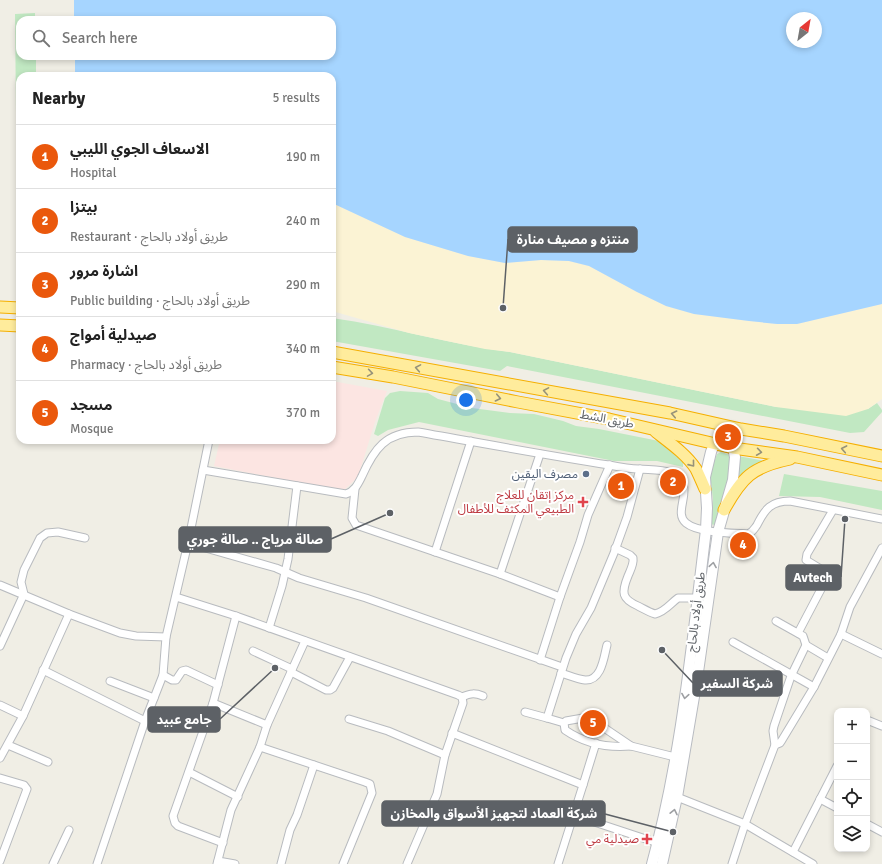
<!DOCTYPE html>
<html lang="en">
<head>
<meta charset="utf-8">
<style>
  :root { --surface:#fff; --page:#f6f6f6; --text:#222; --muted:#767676; --line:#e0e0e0; --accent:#ea580c }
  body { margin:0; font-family:Signika,"Noto Sans Arabic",sans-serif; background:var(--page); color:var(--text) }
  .controls { position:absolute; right:12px; bottom:12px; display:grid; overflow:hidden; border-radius:8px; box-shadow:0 2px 6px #0003 }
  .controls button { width:36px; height:36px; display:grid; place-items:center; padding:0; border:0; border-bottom:1px solid var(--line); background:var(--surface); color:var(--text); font:20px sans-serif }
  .compass { position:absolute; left:786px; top:12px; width:36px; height:36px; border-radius:50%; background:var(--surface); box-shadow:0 2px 6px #0003; rotate:31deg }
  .you { position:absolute; left:466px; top:400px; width:14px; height:14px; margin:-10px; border:3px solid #fff; border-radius:50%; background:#1a73e8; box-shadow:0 0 0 6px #1a73e833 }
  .badge { display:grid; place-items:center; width:26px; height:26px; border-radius:50%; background:var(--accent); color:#fff; font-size:13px; font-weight:700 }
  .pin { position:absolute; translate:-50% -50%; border:2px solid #fff; box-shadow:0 1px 4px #0006 }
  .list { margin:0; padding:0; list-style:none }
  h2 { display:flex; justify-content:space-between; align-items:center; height:52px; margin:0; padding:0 16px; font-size:17px }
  h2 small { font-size:13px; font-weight:400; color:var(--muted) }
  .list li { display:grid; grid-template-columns:26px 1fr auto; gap:12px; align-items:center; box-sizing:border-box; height:64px; padding:0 16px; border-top:1px solid var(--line) }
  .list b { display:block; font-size:15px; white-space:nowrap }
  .list p { margin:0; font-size:13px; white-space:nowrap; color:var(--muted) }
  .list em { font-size:13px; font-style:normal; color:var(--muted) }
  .icon { flex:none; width:22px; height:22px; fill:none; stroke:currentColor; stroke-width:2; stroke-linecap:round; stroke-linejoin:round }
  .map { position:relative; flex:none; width:882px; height:864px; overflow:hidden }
  .search { position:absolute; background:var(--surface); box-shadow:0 2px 6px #0003; left:16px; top:16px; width:320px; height:44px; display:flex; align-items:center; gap:10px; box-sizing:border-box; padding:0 14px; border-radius:12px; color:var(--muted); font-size:15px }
  .panel { position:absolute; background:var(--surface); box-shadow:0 2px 6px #0003; left:16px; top:72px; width:320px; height:372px; border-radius:12px }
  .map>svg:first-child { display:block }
  .medical { fill:#fce5e2 }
  .green { fill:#c1e8c2 }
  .sand { fill:#fbf3d4 }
  .water { fill:#a6d5ff; fill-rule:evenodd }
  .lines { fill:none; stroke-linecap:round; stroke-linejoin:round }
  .minor-casing { stroke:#b8bbbf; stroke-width:9 }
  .secondary-casing { stroke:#b8bbc1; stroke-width:12 }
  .trunk-casing { stroke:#f5af00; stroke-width:13 }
  .minor { stroke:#fff; stroke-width:7 }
  .secondary { stroke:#fff; stroke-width:10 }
  .trunk { stroke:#ffec9c; stroke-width:11 }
  .oneway { stroke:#969279 }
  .oneway2 { stroke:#9ea0a3 }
  .service-dot { fill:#5c6f8a; stroke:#fff; stroke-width:1.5 }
  .health-dot { fill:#e0444e; stroke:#fff; stroke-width:1.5 }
  .labels { text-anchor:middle; stroke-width:4; stroke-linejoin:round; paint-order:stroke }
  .street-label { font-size:12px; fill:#5d6166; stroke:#fff }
  .service-label { font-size:12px; fill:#4e5e75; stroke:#fff; text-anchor:end }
  .health-label { font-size:12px; fill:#be3a42; stroke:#fff; text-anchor:end }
  .leader { fill:none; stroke:#5d6166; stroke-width:1.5 }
  .callout-dot { fill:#5d6166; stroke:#fff; stroke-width:1.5 }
  .callout { fill:#5d6166; stroke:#5d6166; stroke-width:1.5 }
  .callout-label { font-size:13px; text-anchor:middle; font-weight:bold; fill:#fff }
</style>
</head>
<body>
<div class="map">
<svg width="882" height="864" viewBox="0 0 882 864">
  <rect width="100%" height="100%" fill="#f0eee5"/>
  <path class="medical" d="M332,381L387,391L375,422L358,477L343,491L214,466L220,440H332Z"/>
  <g class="green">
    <path d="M35,13V20H20V56H36V76H20V114H16L15,14Z"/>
    <path d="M332,318C392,326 450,345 510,352L776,407L868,409L877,403L882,410V412L864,432L850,433L507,366L500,371L332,341Z"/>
    <path d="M400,391L428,393L438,399L472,408L510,413L534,414L563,421L576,426L599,429L659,441L683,461V467L657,461H614L419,422L388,430L378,436L374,434L385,398L390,393Z"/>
    <path d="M721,452L730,455L732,463L726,492L719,506L715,525L710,524L713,499L710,474L717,454Z"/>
    <path d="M738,456L765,461L753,466L739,478Z"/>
    <path d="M784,474L882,491V510L820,497L779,496Z"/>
  </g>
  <path class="sand" d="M332,203L405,237L468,256L505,263L541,260L569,261L589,266L637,292L666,306L694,314L749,321L777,324H797L882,304V399L868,409L846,416L776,407L510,352L485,349L409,333L332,311Z"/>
  <path class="water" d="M74,0H882V304L797,324H777L749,321L694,314L666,306L637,292L589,266L569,261L541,260L505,263L468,256L405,237L332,203V76H75V56H332V20H74ZM792,18H816V42H792Z"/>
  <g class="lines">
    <defs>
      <g id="minor">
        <path d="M203,470L346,494C355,491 358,484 362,476C374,449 386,432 418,432C481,443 545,455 609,465C619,467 629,469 639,469C650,470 661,469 671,473C699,485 671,511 686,523C698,533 733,533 748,534C753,532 754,529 757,525C765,509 771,501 790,501L882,519"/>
        <path d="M355,489L352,518L356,525L500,574L560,597"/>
        <path d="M188,543L276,568L299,578L366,598L562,667"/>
        <path d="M615,548L630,555L633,558C634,564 630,571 628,576C621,593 622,599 638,606C644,609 649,612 655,614C665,612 671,603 678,598H697"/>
        <path d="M435,552L471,441"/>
        <path d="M500,574L540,454"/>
        <path d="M0,585L69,614L120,633L136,636L166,637"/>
        <path d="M176,597L236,616L458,695L462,697L463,703L445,755L437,794L407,864"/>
        <path d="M776,621L801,635L803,636L806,645L828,658"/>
        <path d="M269,628L282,586L288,559L297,486"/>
        <path d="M798,633L829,574L806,560L807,554L833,510"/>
        <path d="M841,634L882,654"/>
        <path d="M733,642L814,687"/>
        <path d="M0,646L24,594L21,582L24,570L40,538L47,533L58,532L85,538"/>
        <path d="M253,651L292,669"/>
        <path d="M540,660L560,597L580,542L588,515L610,465"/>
        <path d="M43,670L145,721"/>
        <path d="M291,672L326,690H330L333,688L350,657"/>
        <path d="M561,673C568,675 577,679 585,680C602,681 604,656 607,645"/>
        <path d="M163,675L172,680H176L182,671L186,670L218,685"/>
        <path d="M110,681L154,698"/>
        <path d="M462,697C471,693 475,693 483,696"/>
        <path d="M213,703L267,725"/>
        <path d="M0,705L23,716"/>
        <path d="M525,712L547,718"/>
        <path d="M349,719L388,731L445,755"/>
        <path d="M867,720L882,726"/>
        <path d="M564,723L547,718L566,658L576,634L591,608L614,553L627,517L640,469"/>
        <path d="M564,723L566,721L583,718L594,721L631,746L675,757"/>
        <path d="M564,723L565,730C584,743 608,748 631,746"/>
        <path d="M452,733L583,785L558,864"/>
        <path d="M8,745L48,762"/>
        <path d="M775,745L773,731L774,726L791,676L806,645"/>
        <path d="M260,747L365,782L370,784L372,793L343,864"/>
        <path d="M0,758L23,716L69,614"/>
        <path d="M189,772L238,797"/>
        <path d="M0,778L24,785L27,789L0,861"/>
        <path d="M583,785L596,743"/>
        <path d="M677,797L745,824L813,864"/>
        <path d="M820,799L837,808"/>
        <path d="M573,815L658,843"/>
        <path d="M867,824L882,832"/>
        <path d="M223,843L178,826L175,823L173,816L213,703L236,616"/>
        <path d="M793,852L837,766"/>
        <path d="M218,861L235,864"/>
        <path d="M53,864L69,830"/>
        <path d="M97,864L145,721L163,675L166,637L188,543L209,440"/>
        <path d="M217,864L231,810L260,747L267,725L305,641"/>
        <path d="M281,864L290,830L297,815L314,765"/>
        <path d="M732,864L745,824L775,745L780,743L782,740L814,687L841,634L850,607L882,548"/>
      </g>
      <g id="secondary">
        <path d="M652,864C682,755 692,642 706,530L707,508L705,477L711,452L714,444L725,435L741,429"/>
        <path d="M662,864L677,797L697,679L718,532L733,480L735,457L733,448L729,441"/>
      </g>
      <g id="trunk">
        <path d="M0,307L20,308"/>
        <path d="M0,325L20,326"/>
        <path d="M332,352L670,413L741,429L784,436L882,456"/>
        <path d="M332,367L393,377L518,402L609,419L733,448L797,457L882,475"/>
        <path d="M656,432C670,443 686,454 696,469C699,475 702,482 705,489"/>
        <path d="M724,510C742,477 752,467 790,459"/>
      </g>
    </defs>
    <use href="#minor" class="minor-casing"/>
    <use href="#secondary" class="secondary-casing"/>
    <use href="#trunk" class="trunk-casing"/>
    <use href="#minor" class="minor"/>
    <use href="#secondary" class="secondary"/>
    <use href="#trunk" class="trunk"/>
  </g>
  <defs><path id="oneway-chevron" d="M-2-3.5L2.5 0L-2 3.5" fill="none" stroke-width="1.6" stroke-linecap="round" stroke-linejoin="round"/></defs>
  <g class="oneway">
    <use href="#oneway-chevron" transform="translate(418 368) rotate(-170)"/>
    <use href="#oneway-chevron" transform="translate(370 373) rotate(9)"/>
    <use href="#oneway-chevron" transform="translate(546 391) rotate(-170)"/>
    <use href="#oneway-chevron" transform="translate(498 398) rotate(12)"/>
    <use href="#oneway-chevron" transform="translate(674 414) rotate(-168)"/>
    <use href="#oneway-chevron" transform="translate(844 449) rotate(-169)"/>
    <use href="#oneway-chevron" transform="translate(759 452) rotate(8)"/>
    <use href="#oneway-chevron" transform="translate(692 464) rotate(51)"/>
  </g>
  <g class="oneway2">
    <use href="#oneway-chevron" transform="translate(713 565) rotate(-81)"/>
    <use href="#oneway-chevron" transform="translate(685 696) rotate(99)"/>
    <use href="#oneway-chevron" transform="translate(674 812) rotate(-78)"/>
  </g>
  <circle class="service-dot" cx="586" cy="474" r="4"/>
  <g class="health-dot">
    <path d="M581 496h4v4h4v4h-4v4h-4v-4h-4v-4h4z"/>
    <path d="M645 833h4v4h4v4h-4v4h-4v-4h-4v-4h4z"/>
  </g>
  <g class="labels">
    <g class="street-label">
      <text transform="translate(607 419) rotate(11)" y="4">طريق الشط</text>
      <text transform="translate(696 612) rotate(-83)" y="4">طريق أولاد بالحاج</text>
    </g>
    <g class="service-label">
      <text x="578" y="478">مصرف اليقين</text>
    </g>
    <g class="health-label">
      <text x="574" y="499">مركز إتقان للعلاج<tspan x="574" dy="14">الطبيعي المكثف للأطفال</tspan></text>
      <text x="639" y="843">صيدلية مي</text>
    </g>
  </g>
  <path class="leader" d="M503 308L508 239M390 513L331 539M845 519L841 577M662 650L693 683M275 668L220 719M673 832L605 814"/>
  <g class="callout-dot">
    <circle cx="503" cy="308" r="4"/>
    <circle cx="390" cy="513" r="4"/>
    <circle cx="845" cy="519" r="4"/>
    <circle cx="662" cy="650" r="4"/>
    <circle cx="275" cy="668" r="4"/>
    <circle cx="673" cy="832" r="4"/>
  </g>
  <g class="callout">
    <rect x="508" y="227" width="129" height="25" rx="4"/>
    <rect x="179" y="527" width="152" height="25" rx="4"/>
    <rect x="786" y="565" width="55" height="25" rx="4"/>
    <rect x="693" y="671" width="89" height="25" rx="4"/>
    <rect x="148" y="707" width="72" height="25" rx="4"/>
    <rect x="382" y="801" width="223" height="25" rx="4"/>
  </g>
  <g class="callout-label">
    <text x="573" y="244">منتزه و مصيف منارة</text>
    <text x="255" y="544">صالة مرياج .. صالة جوري</text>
    <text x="813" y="582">Avtech</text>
    <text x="737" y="688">شركة السفير</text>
    <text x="184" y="724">جامع عبيد</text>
    <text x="494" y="818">شركة العماد لتجهيز الأسواق والمخازن</text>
  </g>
</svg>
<div class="controls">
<button>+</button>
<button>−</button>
<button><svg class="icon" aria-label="locate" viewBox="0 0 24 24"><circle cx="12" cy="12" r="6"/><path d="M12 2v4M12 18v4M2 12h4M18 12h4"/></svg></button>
<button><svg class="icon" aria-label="layers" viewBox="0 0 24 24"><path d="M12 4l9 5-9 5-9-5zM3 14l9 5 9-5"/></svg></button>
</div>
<svg class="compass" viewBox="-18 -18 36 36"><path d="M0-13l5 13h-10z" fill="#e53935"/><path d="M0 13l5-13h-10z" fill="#767676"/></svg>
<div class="you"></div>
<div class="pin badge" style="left:621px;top:486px">1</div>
<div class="pin badge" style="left:673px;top:482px">2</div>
<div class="pin badge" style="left:728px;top:437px">3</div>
<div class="pin badge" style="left:743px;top:545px">4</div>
<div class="pin badge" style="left:593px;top:723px">5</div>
<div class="search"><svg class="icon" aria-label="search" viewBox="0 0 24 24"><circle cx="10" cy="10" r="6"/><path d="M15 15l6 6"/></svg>Search here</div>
<section class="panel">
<h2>Nearby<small>5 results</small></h2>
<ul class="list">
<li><span class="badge">1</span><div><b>الاسعاف الجوي الليبي</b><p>Hospital</p></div><em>190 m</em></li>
<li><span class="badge">2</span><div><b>بيتزا</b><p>Restaurant · طريق أولاد بالحاج</p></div><em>240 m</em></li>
<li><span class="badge">3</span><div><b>اشارة مرور</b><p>Public building · طريق أولاد بالحاج</p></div><em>290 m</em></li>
<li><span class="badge">4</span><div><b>صيدلية أمواج</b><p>Pharmacy · طريق أولاد بالحاج</p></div><em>340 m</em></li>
<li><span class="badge">5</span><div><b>مسجد</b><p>Mosque</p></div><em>370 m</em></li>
</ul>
</section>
</div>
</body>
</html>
